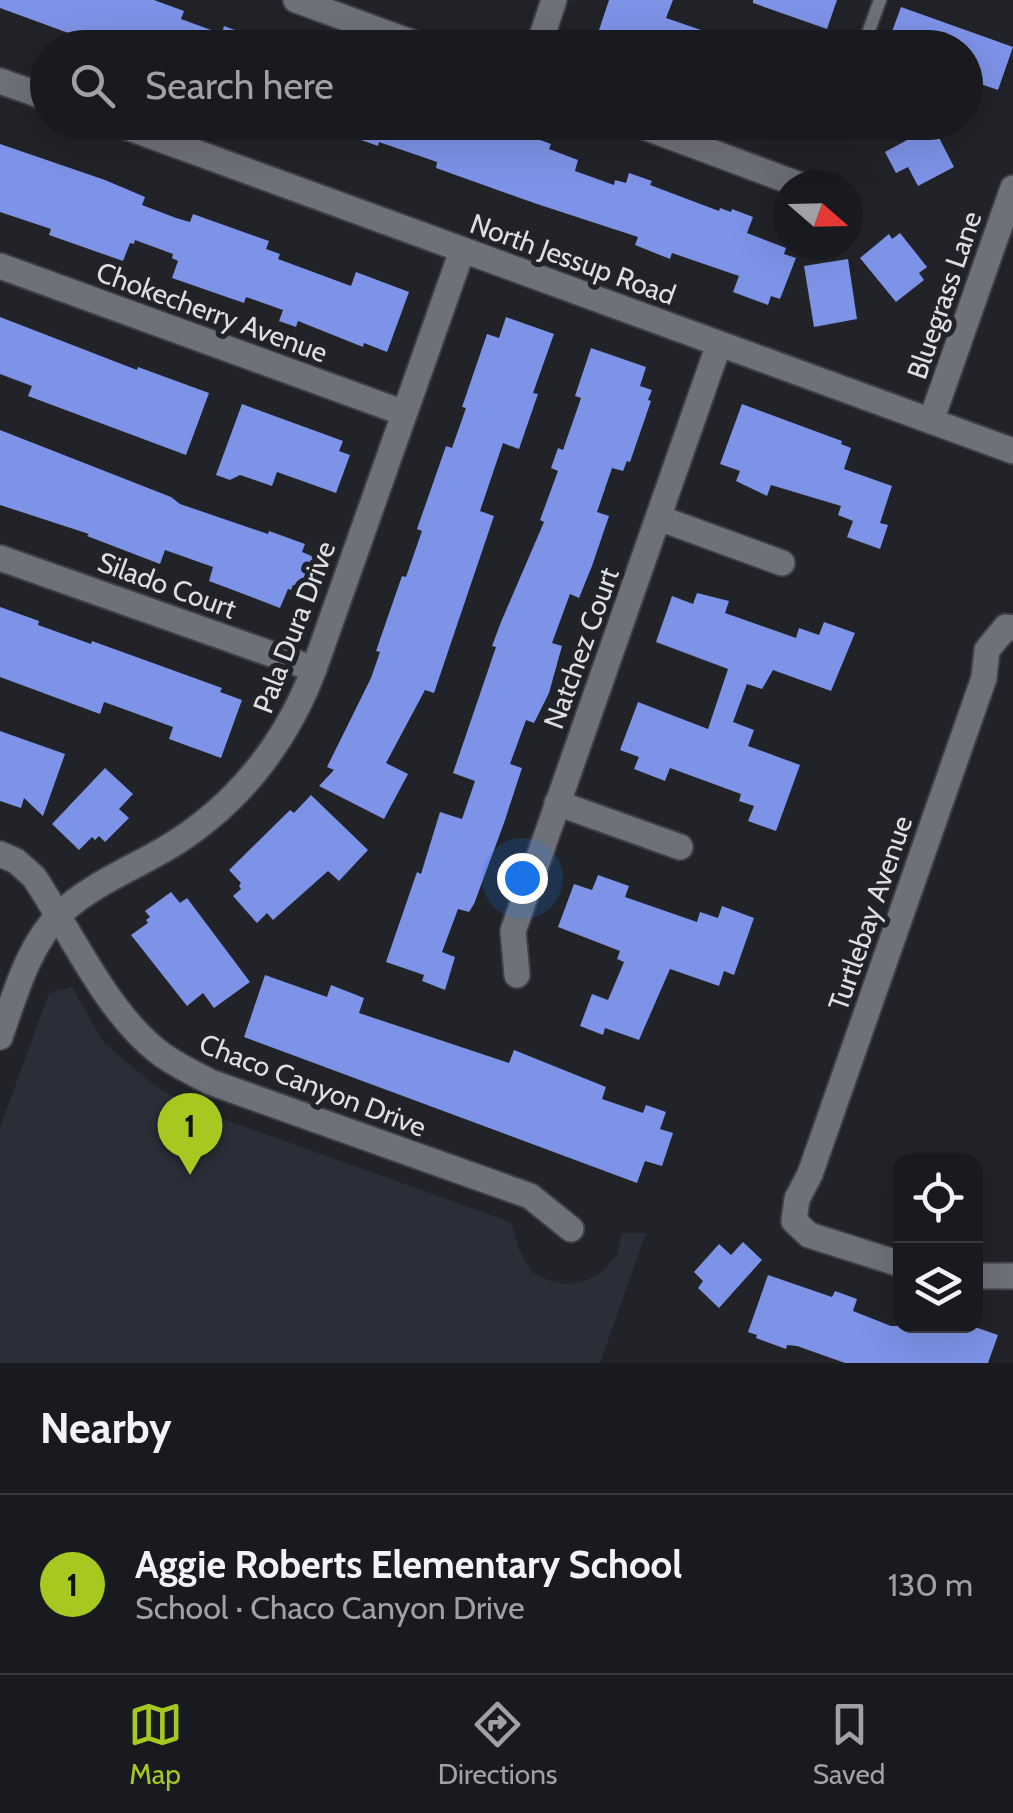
<!DOCTYPE html>
<html lang="en">
<head>
<meta charset="utf-8">
<style>
  :root { --surface:#191a1f; --page:#222328; --text:#f1f3f6; --muted:#9fa1a4; --line:#37383d; --accent:#a6c821 }
  body { margin:0; font-family:Cabin,sans-serif; background:var(--page); color:var(--text) }
  .controls { position:absolute; right:30px; bottom:30px; display:grid; overflow:hidden; border-radius:20px; box-shadow:0 10px 40px #0002 }
  .controls button { width:90px; height:90px; display:grid; place-items:center; padding:0; border:0; border-bottom:2px solid var(--line); background:var(--surface); color:var(--text); font:50px sans-serif }
  .compass { position:absolute; left:773px; top:170px; width:90px; height:90px; border-radius:50%; background:var(--surface); box-shadow:0 10px 40px #0002; rotate:110deg }
  .you { position:absolute; left:522px; top:878px; width:35px; height:35px; margin:-25px; border:8px solid #fff; border-radius:50%; background:#1a73e8; box-shadow:0 0 0 15px #1a73e833 }
  .badge { display:grid; place-items:center; width:65px; height:65px; border-radius:50%; background:var(--accent); color:#111; font-size:32px; font-weight:700 }
  .pin { position:absolute; translate:-50% -82px; filter:drop-shadow(0 2px 5px #0008) }
  .pin::after { content:''; position:absolute; top:52px; width:35px; height:30px; background:inherit; clip-path:polygon(0 0,100% 0,50% 100%) }
  .list { margin:0; padding:0; list-style:none }
  h2 { display:flex; justify-content:space-between; align-items:center; height:130px; margin:0; padding:0 40px; font-size:42px }
  h2 small { font-size:32px; font-weight:400; color:var(--muted) }
  .list li { display:grid; grid-template-columns:65px 1fr auto; gap:30px; align-items:center; box-sizing:border-box; height:180px; padding:0 40px; border-top:2px solid var(--line) }
  .list b { display:block; font-size:38px; white-space:nowrap }
  .list p { margin:0; font-size:32px; white-space:nowrap; color:var(--muted) }
  .list em { font-size:32px; font-style:normal; color:var(--muted) }
  .icon { flex:none; width:55px; height:55px; fill:none; stroke:currentColor; stroke-width:2; stroke-linecap:round; stroke-linejoin:round }
  .map { position:relative; flex:none; width:1013px; height:1363px; overflow:hidden }
  .search { position:absolute; background:var(--surface); box-shadow:0 10px 40px #0002; left:30px; right:30px; top:30px; height:110px; display:flex; align-items:center; gap:25px; box-sizing:border-box; padding:0 35px; border-radius:55px; color:var(--muted); font-size:38px }
  .sheet { height:310px; background:var(--surface) }
  nav { display:flex; justify-content:space-around; align-items:center; box-sizing:border-box; height:140px; border-top:2px solid var(--line); background:var(--surface); font-size:28px; color:var(--muted) }
  nav a { display:grid; justify-items:center; gap:5px }
  nav .on { color:var(--accent) }
  .map>svg:first-child { display:block }
  .built { fill:#2a2e38 }
  .building { fill:#7d93e7 }
  .lines { fill:none; stroke-linecap:round; stroke-linejoin:round }
  .service-casing { stroke:#3e3f44; stroke-width:16 }
  .minor-casing { stroke:#3e3f44; stroke-width:29 }
  .tertiary-casing { stroke:#3e3f44; stroke-width:29 }
  .service { stroke:#6f7178; stroke-width:12 }
  .minor { stroke:#6f7178; stroke-width:25 }
  .tertiary { stroke:#6f7178; stroke-width:25 }
  .labels { text-anchor:middle; stroke-width:10; stroke-linejoin:round; paint-order:stroke }
  .street-label { font-size:28px; fill:#dedfe3; stroke:#212329 }
</style>
</head>
<body>
<div class="map">
<svg width="1013" height="1363" viewBox="0 0 1013 1363">
  <rect width="100%" height="100%" fill="#212329"/>
  <path class="built" d="M72,987L104,1043L157,1087L198,1110L511,1222L519,1250L532,1272L548,1280L566,1284L583,1282L601,1273L617,1255L622,1233H646L600,1363H0V1128L49,993Z"/>
  <g class="building">
    <path d="M0,0H154L184,11L181,19L222,34L224,26L276,45L78,48L82,38L0,8Z"/>
    <path d="M609,0H673L666,18L742,44V48H593Z"/>
    <path d="M753,0H837L827,29L753,3Z"/>
    <path d="M901,7L1013,47L998,90L966,79V48H886Z"/>
    <path d="M319,122H490L551,144L549,149L578,160L575,171L614,185L615,180L626,183L629,173L652,181L650,185L719,211L720,208L731,212L732,209L753,217L747,233L786,248L784,254L796,258L780,299L771,296L768,305L733,292L739,276L672,253L670,259L635,245L638,237L537,204L436,168L437,162L379,142L378,146L319,125Z"/>
    <path d="M933,126L954,167L918,186L908,167L896,173L885,152Z"/>
    <path d="M0,144L105,180L145,197L142,205L176,218L190,222L193,214L269,241L266,249L280,254L278,259L351,286L356,272L409,292L387,352L364,343L363,347L298,321L296,327L279,321L283,310L246,297L244,303L172,278L178,261L172,258L173,254L135,240L134,244L130,243L123,261L49,235L51,229L0,212Z"/>
    <path d="M900,233L927,267L919,273L924,280L896,302L860,258L889,234L892,239Z"/>
    <path d="M848,259L857,319L814,327L804,266Z"/>
    <path d="M0,317L137,370L138,367L209,393L186,455L28,396L32,386L0,374Z"/>
    <path d="M506,317L554,334L533,393L538,394L519,449L503,443L480,511L494,516L434,693L425,690L386,763L408,774L384,819L319,786L334,770L327,767L371,678L380,652L376,651L402,576L406,577L422,531L417,529L446,446L452,448L466,408L462,407L487,334L499,338Z"/>
    <path d="M591,348L646,367L640,386L652,390L648,400L651,401L630,462L627,461L623,471L612,468L597,512L609,516L592,566L579,598L570,594L552,643L562,646L549,693L534,723L526,720L510,764L522,768L504,823L474,904L469,912L458,909L442,952L455,957L445,990L422,981L424,975L386,962L417,872L421,874L440,812L462,819L475,781L453,773L496,647L492,646L501,622L544,522L540,520L558,471L551,468L558,448L563,450L581,398L575,396Z"/>
    <path d="M242,404L343,441L339,451L350,455L336,493L277,472L272,486L240,475L230,480L216,475Z"/>
    <path d="M742,404L842,441L841,444L851,448L844,469L892,486L880,523L888,525L880,549L847,537L853,521L838,515L841,506L771,485L767,496L736,481L740,471L720,464Z"/>
    <path d="M0,430L171,497L180,504L268,534L269,531L305,544L302,552L314,557L302,588L293,585L291,590L288,589L280,608L209,581L213,567L165,550L160,564L87,536L89,534L0,505Z"/>
    <path d="M697,593L729,601L725,613L796,638L799,628L819,635L824,622L855,633L831,691L773,670L762,689L747,684L733,722L754,730L748,746L800,765L776,831L748,821L754,806L739,801L741,794L670,768L665,781L634,769L639,757L620,750L638,702L708,729L728,669L656,642L672,596L693,604Z"/>
    <path d="M0,607L39,621L38,625L91,644L92,641L222,688L220,692L242,700L221,758L169,739L173,727L104,702L100,714L0,677Z"/>
    <path d="M0,731L65,754L43,816L24,798L21,808L0,801Z"/>
    <path d="M105,768L133,794L119,809L129,818L105,842L99,836L95,840L92,837L79,850L52,824Z"/>
    <path d="M311,795L368,850L339,881L328,871L273,920L267,913L257,923L233,896L241,889L239,886L241,883L229,870L290,810L294,813Z"/>
    <path d="M598,875L629,886L625,897L697,922L700,912L718,918L722,906L754,918L734,975L724,971L719,986L670,969L639,1040L605,1028L603,1035L580,1026L592,994L608,1000L624,962L617,959L620,951L558,927L574,884L592,890Z"/>
    <path d="M171,892L180,903L187,898L250,982L214,1008L203,993L187,1006L131,935L148,923L146,920L150,917L145,911Z"/>
    <path d="M265,975L327,997L331,985L364,998L359,1013L509,1063L514,1050L606,1087L602,1099L643,1113L646,1105L666,1112L660,1129L673,1133L662,1166L645,1161L637,1183L244,1037Z"/>
    <path d="M743,1242L762,1260L719,1308L698,1288L703,1281L694,1272L719,1244L731,1255Z"/>
    <path d="M768,1275L832,1297L835,1291L857,1299L853,1311L891,1326H907L923,1331L925,1326H949L964,1331L966,1326H972L998,1335L988,1363H845L797,1346L787,1345L786,1349L756,1338L757,1335L748,1332Z"/>
  </g>
  <g class="lines">
    <defs>
      <path id="service" d="M864,44L880,0"/>
      <g id="minor">
        <path d="M296,0L427,48"/>
        <path d="M538,48L554,0"/>
        <path d="M631,122L800,185"/>
        <path d="M0,266L404,413"/>
        <path d="M931,421L1013,188"/>
        <path d="M659,518L782,563"/>
        <path d="M0,558L314,669"/>
        <path d="M557,803L680,847"/>
        <path d="M0,854L16,861L34,877C71,932 105,1009 156,1050C173,1064 192,1072 210,1082L530,1196L571,1229"/>
        <path d="M517,975L513,931L719,344"/>
        <path d="M0,1037C15,995 28,945 61,913C89,886 131,869 165,849C235,808 286,744 314,669L462,251"/>
        <path d="M900,1264L809,1235L794,1221L797,1199L810,1174L984,678L987,650L1006,627L1013,628"/>
        <path d="M976,1276H1013"/>
      </g>
      <g id="tertiary">
        <path d="M0,81L48,98"/>
        <path d="M113,122L1013,451"/>
      </g>
    </defs>
    <use href="#service" class="service-casing"/>
    <use href="#minor" class="minor-casing"/>
    <use href="#tertiary" class="tertiary-casing"/>
    <use href="#service" class="service"/>
    <use href="#minor" class="minor"/>
    <use href="#tertiary" class="tertiary"/>
  </g>
  <g class="labels">
    <g class="street-label">
      <text transform="translate(573 259) rotate(20)" y="10">North Jessup Road</text>
      <text transform="translate(944 295) rotate(-71)" y="10">Bluegrass Lane</text>
      <text transform="translate(212 312) rotate(20)" y="10">Chokecherry Avenue</text>
      <text transform="translate(167 585) rotate(20)" y="10">Silado Court</text>
      <text transform="translate(294 627) rotate(-69)" y="10">Pala Dura Drive</text>
      <text transform="translate(581 648) rotate(-70)" y="10">Natchez Court</text>
      <text transform="translate(870 913) rotate(-71)" y="10">Turtlebay Avenue</text>
      <text transform="translate(313 1085) rotate(21)" y="10">Chaco Canyon Drive</text>
    </g>
  </g>
</svg>
<div class="controls">
<button><svg class="icon" aria-label="locate" viewBox="0 0 24 24"><circle cx="12" cy="12" r="6"/><path d="M12 2v4M12 18v4M2 12h4M18 12h4"/></svg></button>
<button><svg class="icon" aria-label="layers" viewBox="0 0 24 24"><path d="M12 4l9 5-9 5-9-5zM3 14l9 5 9-5"/></svg></button>
</div>
<svg class="compass" viewBox="-18 -18 36 36"><path d="M0-13l5 13h-10z" fill="#e53935"/><path d="M0 13l5-13h-10z" fill="#9fa1a4"/></svg>
<div class="you"></div>
<div class="pin badge" style="left:190px;top:1175px">1</div>
<div class="search"><svg class="icon" aria-label="search" viewBox="0 0 24 24"><circle cx="10" cy="10" r="6"/><path d="M15 15l6 6"/></svg>Search here</div>
</div>
<section class="sheet">
<h2>Nearby<small></small></h2>
<ul class="list">
<li><span class="badge">1</span><div><b>Aggie Roberts Elementary School</b><p>School · Chaco Canyon Drive</p></div><em>130 m</em></li>
</ul>
</section>
<nav>
<a class="on"><svg class="icon" aria-label="map" viewBox="0 0 24 24"><path d="M3 6l6-2 6 2 6-2v14l-6 2-6-2-6 2zM9 4v14M15 6v14"/></svg>Map</a>
<a><svg class="icon" aria-label="directions" viewBox="0 0 24 24"><path d="M12 3l9 9-9 9-9-9zM9 14v-3h6M13 9l2 2-2 2"/></svg>Directions</a>
<a><svg class="icon" aria-label="saved" viewBox="0 0 24 24"><path d="M7 4h10v16l-5-4-5 4z"/></svg>Saved</a>
</nav>
</body>
</html>
